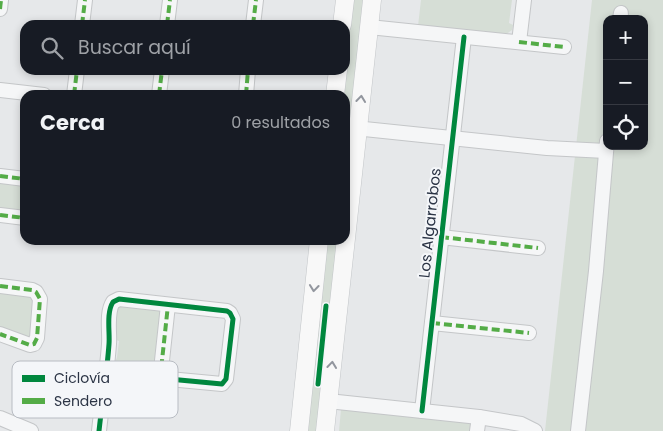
<!DOCTYPE html>
<html lang="es">
<head>
<meta charset="utf-8">
<style>
  :root { --surface:#171b24; --page:#20242c; --text:#f1f3f6; --muted:#9ea1a6; --line:#363941 }
  body { margin:0; font-family:Poppins,sans-serif; background:var(--page); color:var(--text) }
  .controls { position:absolute; right:15px; top:15px; display:grid; overflow:hidden; border-radius:10px; box-shadow:0 2px 8px #0003 }
  .controls button { width:45px; height:45px; display:grid; place-items:center; padding:0; border:0; border-bottom:1px solid var(--line); background:var(--surface); color:var(--text); font:25px sans-serif }
  .list { margin:0; padding:0; list-style:none }
  h2 { display:flex; justify-content:space-between; align-items:center; height:65px; margin:0; padding:0 20px; font-size:21px }
  h2 small { font-size:16px; font-weight:400; color:var(--muted) }
  .icon { flex:none; width:28px; height:28px; fill:none; stroke:currentColor; stroke-width:2; stroke-linecap:round; stroke-linejoin:round }
  .map { position:relative; flex:none; width:663px; height:431px; overflow:hidden }
  .search { position:absolute; background:var(--surface); box-shadow:0 2px 8px #0003; left:20px; top:20px; width:330px; height:55px; display:flex; align-items:center; gap:12px; box-sizing:border-box; padding:0 18px; border-radius:15px; color:var(--muted); font-size:19px }
  .panel { position:absolute; background:var(--surface); box-shadow:0 2px 8px #0003; left:20px; top:90px; width:330px; height:155px; border-radius:15px }
  .map>svg:first-child { display:block }
  .green { fill:#d6ded6; fill-rule:evenodd }
  .lines { fill:none; stroke-linecap:round; stroke-linejoin:round }
  .minor-casing { stroke:#c4c6c8; stroke-width:16 }
  .major-casing { stroke:#c2c5c8; stroke-width:19 }
  .minor { stroke:#f5f6f7; stroke-width:14 }
  .major { stroke:#f8f8f8; stroke-width:18 }
  .quiet { stroke:#54ac47; stroke-width:4; stroke-dasharray:8 4; stroke-linecap:butt }
  .cycleway-casing { stroke:#f4f6f9; stroke-width:8 }
  .cycleway { stroke:#00873e; stroke-width:5 }
  .oneway { stroke:#92969e }
  .labels { text-anchor:middle; stroke-width:4; stroke-linejoin:round; paint-order:stroke }
  .street-label { font-size:15px; fill:#2b3445; stroke:#f4f6f9 }
  .key { fill:#f4f6f9; stroke:#b8bcc3; stroke-width:1 }
  .key-label { font-size:14px; fill:#2b3445 }
</style>
</head>
<body>
<div class="map">
<svg width="663" height="431" viewBox="0 0 663 431">
  <rect width="100%" height="100%" fill="#e6e8ea"/>
  <g class="green">
    <path d="M352,0H366L351,115L345,116V95H341Z"/>
    <path d="M421,0H512L509,23L513,25L512,30L505,35L418,26Z"/>
    <path d="M592,0H663V431H545ZM607,19H644V146H607Z"/>
    <path d="M0,180L25,182V216L0,213Z"/>
    <path d="M326,240H340L320,431H305Z"/>
    <path d="M0,290L35,296L31,339L0,331Z"/>
    <path d="M116,303L162,308L158,372L113,368L117,357L119,341L113,339Z"/>
    <path d="M341,409L467,422L470,423L471,431H339Z"/>
  </g>
  <g class="lines">
    <defs>
      <g id="minor">
        <path d="M0,9L1,0"/>
        <path d="M620,19L621,13"/>
        <path d="M82,25L85,0"/>
        <path d="M167,25L170,0"/>
        <path d="M253,25L256,0"/>
        <path d="M369,27L564,47"/>
        <path d="M519,42L524,0"/>
        <path d="M0,90L44,95"/>
        <path d="M74,95L77,70"/>
        <path d="M159,95L162,70"/>
        <path d="M246,95L248,70"/>
        <path d="M345,127L547,148L606,151"/>
        <path d="M0,176L25,179"/>
        <path d="M0,215L25,218"/>
        <path d="M441,237L538,248"/>
        <path d="M0,286L32,290L36,292L40,299L37,338L34,344L30,345L0,334"/>
        <path d="M432,323L529,333"/>
        <path d="M160,379L168,305"/>
        <path d="M328,401L479,417L521,424L535,431"/>
        <path d="M422,411L464,37"/>
        <path d="M0,418L31,431"/>
        <path d="M99,431C102,402 107,373 109,344C110,332 106,313 113,302L119,299L227,311L230,313L233,319L226,379L222,384L105,373"/>
        <path d="M477,431L479,417"/>
        <path d="M578,431L596,271L607,141"/>
      </g>
      <g id="major">
        <path d="M342,25L345,0"/>
        <path d="M335,95L338,70"/>
        <path d="M299,431L319,240"/>
        <path d="M325,431L372,0"/>
      </g>
    </defs>
    <use href="#minor" class="minor-casing"/>
    <use href="#major" class="major-casing"/>
    <use href="#minor" class="minor"/>
    <use href="#major" class="major"/>
    <g class="quiet">
      <path d="M0,9L1,0"/>
      <path d="M82,25L85,0"/>
      <path d="M167,25L170,0"/>
      <path d="M253,25L256,0"/>
      <path d="M519,42L564,47"/>
      <path d="M74,95L77,70"/>
      <path d="M159,95L162,70"/>
      <path d="M246,95L248,70"/>
      <path d="M0,176L25,179"/>
      <path d="M0,215L25,218"/>
      <path d="M441,237L538,248"/>
      <path d="M0,286L32,290L36,292L40,299L37,338L34,344L30,345L0,334"/>
      <path d="M432,323L529,333"/>
      <path d="M160,379L168,305"/>
    </g>
    <defs>
      <g id="cycleway">
        <path d="M318,384L326,306"/>
        <path d="M422,411L464,37"/>
        <path d="M99,431C102,402 107,373 109,344C110,332 106,313 113,302L119,299L227,311L230,313L233,319L226,379L222,384L105,373"/>
      </g>
    </defs>
    <use href="#cycleway" class="cycleway-casing"/>
    <use href="#cycleway" class="cycleway"/>
  </g>
  <defs><path id="oneway-chevron" d="M-2-3.5L2.5 0L-2 3.5" fill="none" stroke-width="1.6" stroke-linecap="round" stroke-linejoin="round" transform="scale(1.25)"/></defs>
  <g class="oneway">
    <use href="#oneway-chevron" transform="translate(361 99) rotate(-84)"/>
    <use href="#oneway-chevron" transform="translate(314 288) rotate(96)"/>
    <use href="#oneway-chevron" transform="translate(332 365) rotate(-84)"/>
  </g>
  <g class="labels">
    <g class="street-label">
      <text transform="translate(430 223) rotate(-84)" y="5">Los Algarrobos</text>
    </g>
  </g>
  <rect x="12" y="361" width="166" height="57" rx="8" class="key"/>
  <rect x="22" y="375" width="23" height="7" fill="#00873e"/>
  <rect x="22" y="398" width="23" height="6" fill="#54ac47"/>
  <g class="key-label">
    <text x="54" y="383">Ciclovía</text>
    <text x="54" y="406">Sendero</text>
  </g>
</svg>
<div class="controls">
<button>+</button>
<button>−</button>
<button><svg class="icon" aria-label="locate" viewBox="0 0 24 24"><circle cx="12" cy="12" r="6"/><path d="M12 2v4M12 18v4M2 12h4M18 12h4"/></svg></button>
</div>
<div class="search"><svg class="icon" aria-label="search" viewBox="0 0 24 24"><circle cx="10" cy="10" r="6"/><path d="M15 15l6 6"/></svg>Buscar aquí</div>
<section class="panel">
<h2>Cerca<small>0 resultados</small></h2>
<ul class="list">
</ul>
</section>
</div>
</body>
</html>
